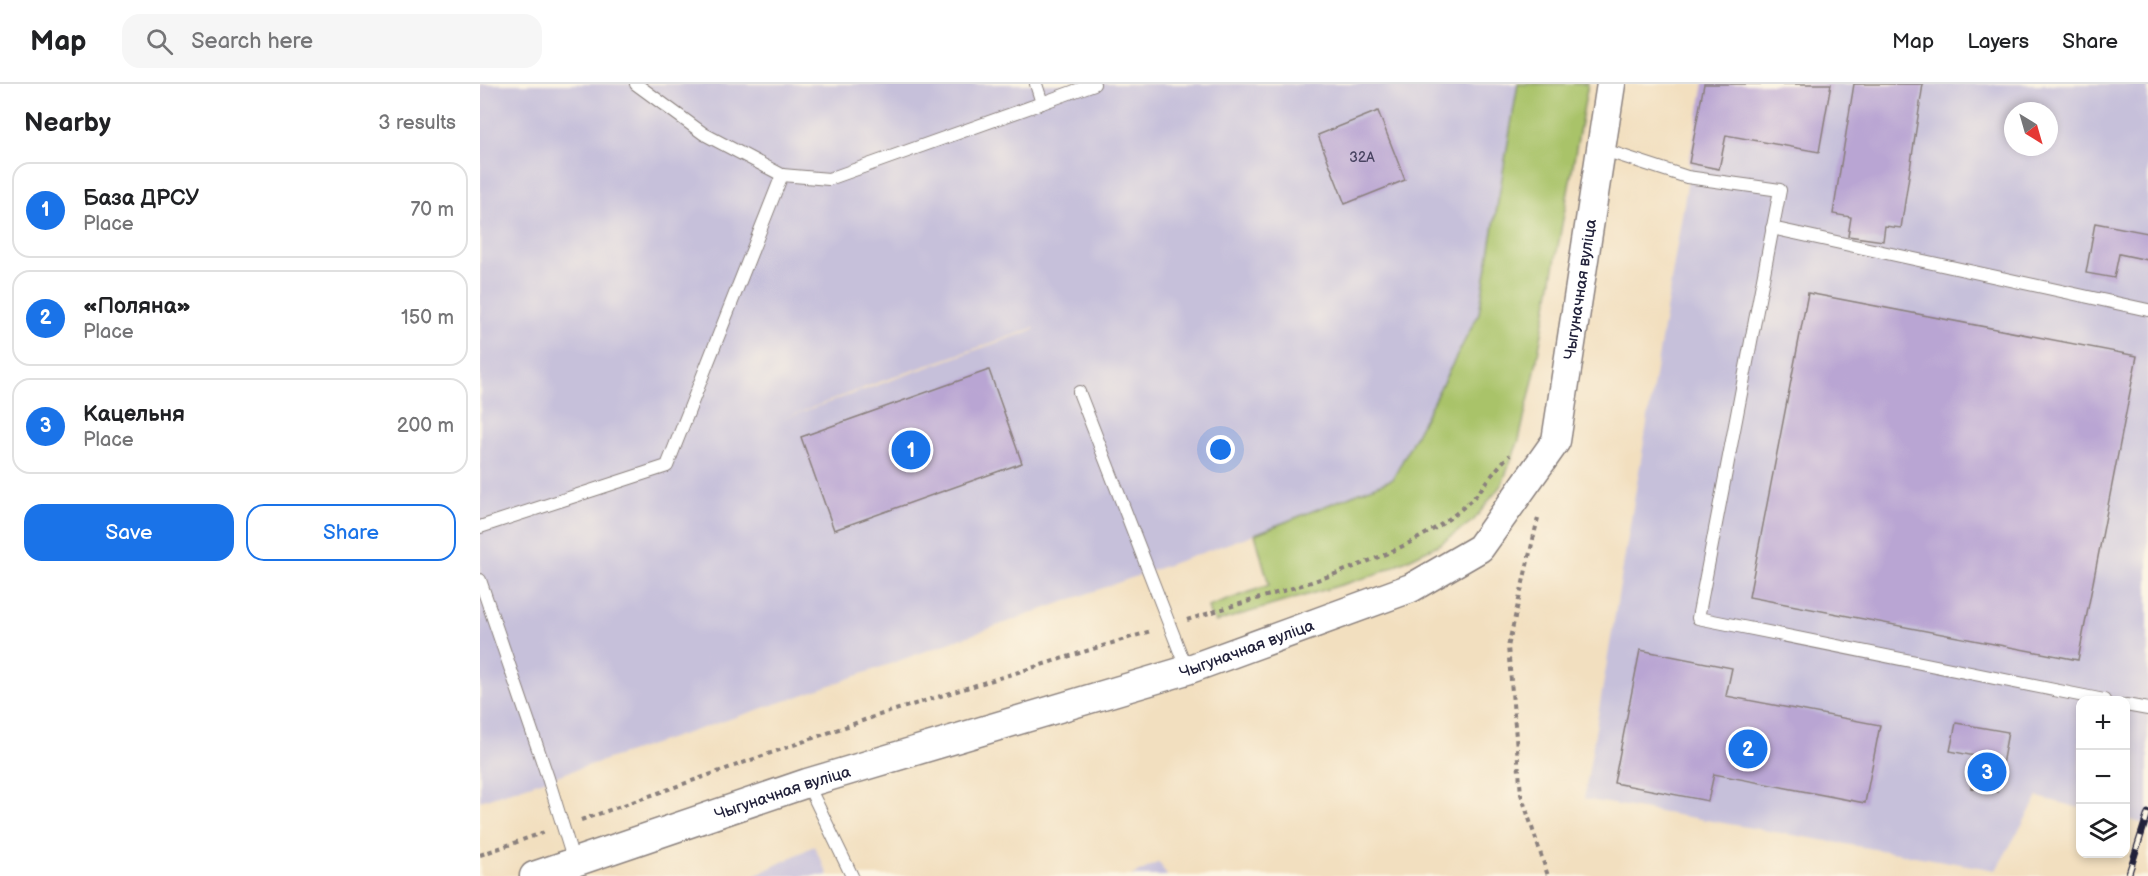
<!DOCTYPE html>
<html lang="en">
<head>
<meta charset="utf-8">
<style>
  :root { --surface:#fff; --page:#f6f6f6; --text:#202124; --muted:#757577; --line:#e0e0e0; --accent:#1a73e8 }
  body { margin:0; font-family:"Balsamiq Sans",sans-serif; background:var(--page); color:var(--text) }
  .controls { position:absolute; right:18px; bottom:18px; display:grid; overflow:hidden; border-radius:12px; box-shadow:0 3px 9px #0003 }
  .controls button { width:54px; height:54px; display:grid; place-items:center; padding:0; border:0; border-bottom:2px solid var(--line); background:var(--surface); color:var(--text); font:30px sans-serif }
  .compass { position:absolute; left:1524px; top:18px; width:54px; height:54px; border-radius:50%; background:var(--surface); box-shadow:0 3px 9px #0003; rotate:143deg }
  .you { position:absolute; left:741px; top:366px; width:21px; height:21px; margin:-15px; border:4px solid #fff; border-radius:50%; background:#1a73e8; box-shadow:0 0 0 9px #1a73e833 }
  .badge { display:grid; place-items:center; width:39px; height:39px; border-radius:50%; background:var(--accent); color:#fff; font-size:20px; font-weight:700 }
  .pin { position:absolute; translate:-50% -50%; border:3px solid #fff; box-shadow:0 2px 6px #0006 }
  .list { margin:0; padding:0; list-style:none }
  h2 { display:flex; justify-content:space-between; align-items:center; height:78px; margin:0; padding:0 24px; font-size:26px }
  h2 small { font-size:20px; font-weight:400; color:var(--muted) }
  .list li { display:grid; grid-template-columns:39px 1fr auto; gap:18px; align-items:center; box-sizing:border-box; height:96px; margin:0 12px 12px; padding:0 12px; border:2px solid var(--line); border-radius:18px }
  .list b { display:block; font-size:22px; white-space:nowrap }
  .list p { margin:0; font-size:20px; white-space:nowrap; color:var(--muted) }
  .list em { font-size:20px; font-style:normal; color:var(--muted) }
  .actions { display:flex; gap:12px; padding:18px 24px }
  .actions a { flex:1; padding:14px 0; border:2px solid var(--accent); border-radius:18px; text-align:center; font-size:21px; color:var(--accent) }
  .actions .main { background:var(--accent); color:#fff }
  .icon { flex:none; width:33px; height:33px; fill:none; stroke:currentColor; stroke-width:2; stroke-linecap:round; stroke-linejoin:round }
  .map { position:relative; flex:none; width:1668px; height:792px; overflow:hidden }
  header { display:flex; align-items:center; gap:36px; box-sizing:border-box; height:84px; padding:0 30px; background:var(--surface); border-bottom:2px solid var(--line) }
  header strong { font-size:28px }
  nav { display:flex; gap:33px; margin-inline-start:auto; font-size:21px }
  .search { width:420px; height:54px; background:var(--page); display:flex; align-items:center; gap:15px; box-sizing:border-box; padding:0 21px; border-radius:18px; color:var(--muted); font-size:22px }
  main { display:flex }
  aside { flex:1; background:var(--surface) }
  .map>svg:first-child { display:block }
  .industrial { fill:#c6c0da; fill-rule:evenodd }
  .green { fill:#a9c369; stroke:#667252; stroke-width:1.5 }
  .building { fill:#b9a5d3 }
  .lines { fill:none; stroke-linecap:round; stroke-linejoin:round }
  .service-casing { stroke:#8a807d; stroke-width:14 }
  .tertiary-casing { stroke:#8a807d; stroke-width:31 }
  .path { stroke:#8a807d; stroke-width:4; stroke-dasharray:4.5 4.5; stroke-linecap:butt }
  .service { stroke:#fff; stroke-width:12 }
  .tertiary { stroke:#fff; stroke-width:28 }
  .rail-casing { stroke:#22223b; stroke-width:7 }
  .rail { stroke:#fcf5e5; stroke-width:4.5; stroke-dasharray:14; stroke-linecap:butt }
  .labels { text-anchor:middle; stroke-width:4.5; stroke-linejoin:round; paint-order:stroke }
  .number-label { font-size:14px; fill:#484361 }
  .street-label { font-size:16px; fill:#22223b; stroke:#fcf5e5 }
</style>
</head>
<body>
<header>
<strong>Map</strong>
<div class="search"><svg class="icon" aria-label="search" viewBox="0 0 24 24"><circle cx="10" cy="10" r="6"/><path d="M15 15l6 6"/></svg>Search here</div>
<nav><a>Map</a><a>Layers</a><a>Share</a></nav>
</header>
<main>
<aside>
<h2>Nearby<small>3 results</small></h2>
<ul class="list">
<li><span class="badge">1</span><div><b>База ДРСУ</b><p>Place</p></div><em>70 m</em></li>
<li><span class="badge">2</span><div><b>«Поляна»</b><p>Place</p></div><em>150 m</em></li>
<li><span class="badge">3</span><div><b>Кацельня</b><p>Place</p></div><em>200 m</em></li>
</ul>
<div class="actions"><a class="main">Save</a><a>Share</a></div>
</aside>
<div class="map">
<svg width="1668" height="792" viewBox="0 0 1668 792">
  <rect width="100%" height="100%" fill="#fcf5e5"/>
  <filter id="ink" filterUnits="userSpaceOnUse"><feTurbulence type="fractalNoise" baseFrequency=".0167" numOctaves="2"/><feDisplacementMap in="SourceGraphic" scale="12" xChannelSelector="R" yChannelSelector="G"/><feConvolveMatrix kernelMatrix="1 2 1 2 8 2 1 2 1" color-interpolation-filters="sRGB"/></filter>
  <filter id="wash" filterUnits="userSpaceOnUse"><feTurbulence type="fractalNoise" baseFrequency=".008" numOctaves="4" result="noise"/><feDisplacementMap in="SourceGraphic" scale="24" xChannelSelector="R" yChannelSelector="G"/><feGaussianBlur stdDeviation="1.35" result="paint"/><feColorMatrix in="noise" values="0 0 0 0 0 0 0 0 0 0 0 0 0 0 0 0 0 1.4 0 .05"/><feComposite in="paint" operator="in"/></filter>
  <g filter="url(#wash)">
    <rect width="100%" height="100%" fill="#f2dfbf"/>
    <g class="industrial">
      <path d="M0,0H1038L999,229L913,395L775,450L317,613L0,717ZM554,244L555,245L299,336L394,300Z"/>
      <path d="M1224,0H1668V741L1646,735V616H1600V724L1558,713L1516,786L1104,715ZM1533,27H1569V63H1533Z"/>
      <path d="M334,762L349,792H274Z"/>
      <path d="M679,778L687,792H651Z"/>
    </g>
    <path class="green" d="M1038,0H1108L1054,292L1039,356L1022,400L994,436L960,460L895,491L736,538L730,531L728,523L789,501L775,450L913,395L999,229Z"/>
    <g id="blocks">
      <g class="building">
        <path d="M1224,0H1351L1339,68L1246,51L1239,85L1209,79Z"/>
        <path d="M1374,0H1443L1421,144L1405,142L1403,157L1368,152L1371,133L1353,130Z"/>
        <path d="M898,27L925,96L865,120L838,51Z"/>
        <path d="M1615,139L1668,149V176L1639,170L1634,194L1606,189Z"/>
        <path d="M1328,209L1657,272L1598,576L1269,513Z"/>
        <path d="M509,286L542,379L354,446L321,353Z"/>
        <path d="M1160,566L1252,584L1246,612L1400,641L1385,719L1234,690L1228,717L1134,699Z"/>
        <path d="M1476,639L1528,648L1517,708L1491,704L1495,672L1470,667Z"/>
      </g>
    </g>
  </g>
  <g filter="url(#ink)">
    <use href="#blocks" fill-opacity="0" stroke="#8a807d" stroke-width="1.5"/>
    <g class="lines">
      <defs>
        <g id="service">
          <path d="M156,0L224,50L302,91"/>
          <path d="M556,0L562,19L614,0"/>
          <path d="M1121,65L1207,93L1300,106L1218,534L1624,616"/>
          <path d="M1292,144L1668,226"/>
          <path d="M599,308L707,586"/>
          <path d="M0,443L187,382L302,91L349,95L562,19"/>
          <path d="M0,496L68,694L94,778"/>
          <path d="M1646,621L1668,625"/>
          <path d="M327,699L372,792"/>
        </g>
        <g id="tertiary">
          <path id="s1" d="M54,792L327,699L707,586L931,504L1000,464L1076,357L1131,0"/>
        </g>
      </defs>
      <use href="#service" class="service-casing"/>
      <use href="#tertiary" class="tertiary-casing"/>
      <g class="path">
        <path d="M1058,434L1028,563L1041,710L1068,792"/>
        <path d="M707,536C790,509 925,479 988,419C1004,405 1014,385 1030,371"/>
        <path d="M101,736L396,632L671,547"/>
        <path d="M0,771L65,748"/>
      </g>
      <use href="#service" class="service"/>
      <use href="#tertiary" class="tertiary"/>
      <defs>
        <path id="rail" d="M1648,792L1668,729"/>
      </defs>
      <use href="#rail" class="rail-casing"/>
      <use href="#rail" class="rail"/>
    </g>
  </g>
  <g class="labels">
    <g class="number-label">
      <text x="882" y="78">32А</text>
    </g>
    <g class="street-label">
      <text dy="6" stroke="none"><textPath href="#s1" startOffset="1288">Чыгуначная вуліца</textPath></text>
      <text dy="6" stroke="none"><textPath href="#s1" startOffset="748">Чыгуначная вуліца</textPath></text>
      <text dy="6" stroke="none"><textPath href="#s1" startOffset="262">Чыгуначная вуліца</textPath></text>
    </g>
  </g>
</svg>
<div class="controls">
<button>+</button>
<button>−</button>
<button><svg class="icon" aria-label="layers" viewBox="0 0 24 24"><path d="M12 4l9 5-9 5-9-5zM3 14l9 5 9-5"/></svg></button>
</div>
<svg class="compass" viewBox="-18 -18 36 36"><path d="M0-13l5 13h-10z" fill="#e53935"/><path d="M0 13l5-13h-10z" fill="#757577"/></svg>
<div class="you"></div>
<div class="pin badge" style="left:431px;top:366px">1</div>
<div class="pin badge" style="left:1268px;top:665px">2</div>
<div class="pin badge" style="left:1507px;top:688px">3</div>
</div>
</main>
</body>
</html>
